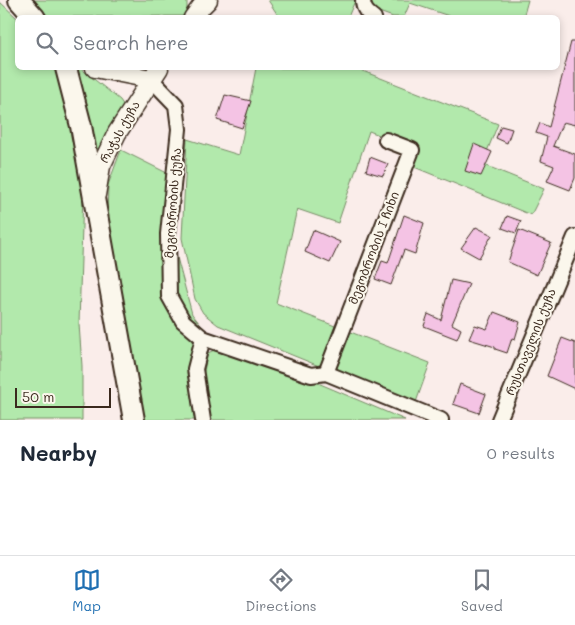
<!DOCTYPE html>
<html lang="en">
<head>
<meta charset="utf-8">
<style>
  :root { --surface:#fff; --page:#f6f6f7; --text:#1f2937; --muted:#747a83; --line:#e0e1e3; --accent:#1f6fb2 }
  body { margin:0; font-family:Mali,"Noto Sans Georgian",sans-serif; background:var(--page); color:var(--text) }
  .scale { position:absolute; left:15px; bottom:12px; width:96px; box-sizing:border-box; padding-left:5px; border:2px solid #3b2a1e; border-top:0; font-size:14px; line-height:18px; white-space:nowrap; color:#3b2a1e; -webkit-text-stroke:4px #fbf7ec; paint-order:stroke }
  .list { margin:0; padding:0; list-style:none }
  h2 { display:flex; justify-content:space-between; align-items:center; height:65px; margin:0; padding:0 20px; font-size:21px }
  h2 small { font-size:16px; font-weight:400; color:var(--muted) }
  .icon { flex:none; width:28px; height:28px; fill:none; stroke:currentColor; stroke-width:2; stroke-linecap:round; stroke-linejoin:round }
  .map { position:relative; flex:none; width:575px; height:420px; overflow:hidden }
  .search { position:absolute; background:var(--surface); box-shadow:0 2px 8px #0003; left:15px; right:15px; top:15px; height:55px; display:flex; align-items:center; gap:12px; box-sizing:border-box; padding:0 18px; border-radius:8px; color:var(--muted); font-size:19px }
  .sheet { height:135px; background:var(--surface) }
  nav { display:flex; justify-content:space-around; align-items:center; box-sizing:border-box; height:70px; border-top:1px solid var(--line); background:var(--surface); font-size:14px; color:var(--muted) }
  nav a { display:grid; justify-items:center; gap:2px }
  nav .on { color:var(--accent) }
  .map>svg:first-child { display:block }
  .green { fill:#b2e9ac; stroke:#768a65 }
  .building { fill:#f4c3e4; stroke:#3b2a1e }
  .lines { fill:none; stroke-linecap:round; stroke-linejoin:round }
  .minor-casing { stroke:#3b2a1e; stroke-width:18 }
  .tertiary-casing { stroke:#3b2a1e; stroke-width:21 }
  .secondary-casing { stroke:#3b2a1e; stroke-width:24 }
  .minor { stroke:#fbf7ec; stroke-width:14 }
  .tertiary { stroke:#fbf7ec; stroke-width:18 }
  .secondary { stroke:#fbf7ec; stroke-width:20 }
  .labels { text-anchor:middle; stroke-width:4; stroke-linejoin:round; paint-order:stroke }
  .street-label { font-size:12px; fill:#3b2a1e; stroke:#fbf7ec }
</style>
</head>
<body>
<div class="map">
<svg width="575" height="420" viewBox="0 0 575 420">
  <rect width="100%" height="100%" fill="#faedea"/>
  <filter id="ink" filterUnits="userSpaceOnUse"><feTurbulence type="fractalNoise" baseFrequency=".02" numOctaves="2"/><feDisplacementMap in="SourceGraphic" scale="10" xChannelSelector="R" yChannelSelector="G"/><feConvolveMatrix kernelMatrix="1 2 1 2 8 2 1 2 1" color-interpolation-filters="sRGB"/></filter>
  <g filter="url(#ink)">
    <g class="green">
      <path d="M28,0H187V16L46,17Z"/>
      <path d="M268,0H528L523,18L452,17L410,3L404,17H393L354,3L348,17H279Z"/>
      <path d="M0,2L17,18L18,68H58L77,147L83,193L79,324L82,366V420H0Z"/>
      <path d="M72,68H80L120,100L124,106L101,148L96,149L92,146Z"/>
      <path d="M256,68H355L498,124L482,164L544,189L531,215L402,162L410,147L369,131L338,223L297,209L276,303L430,363L415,405L218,325L203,313L195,299L182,238L187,139L239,155Z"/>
      <path d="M121,150L177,178L171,235L192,314L204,329L195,349L200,420H144L107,216L108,185Z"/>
      <path d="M226,344L405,420H211L203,375L208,353Z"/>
    </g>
    <g class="building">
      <path d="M571,42H575V125L563,122L553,146L575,154V178L570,190L547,181L554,166L541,161L547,137L536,133L540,123L549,127Z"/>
      <path d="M225,95L251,101L242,128L217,120Z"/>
      <path d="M501,126L512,129L507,143L496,138Z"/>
      <path d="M474,144L492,152L481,176L465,171Z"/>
      <path d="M370,157L388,164L383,176L366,171Z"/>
      <path d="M404,215L424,223L415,254L404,250L391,285L375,279L382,261L388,263Z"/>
      <path d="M507,216L521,221L516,233L502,228Z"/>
      <path d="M476,227L492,235L479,258L461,248Z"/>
      <path d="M313,230L340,242L330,263L305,252Z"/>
      <path d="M519,230L551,243L537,275L508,262Z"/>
      <path d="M451,280L469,284L452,324L461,329L457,339L424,326L428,314L441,320Z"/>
      <path d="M494,312L520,322L515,339L512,338L507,353L495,349V347L469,339L475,325L487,329Z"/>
      <path d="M562,338L575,343V389L547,376Z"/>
      <path d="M460,384L486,394L479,413L453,404Z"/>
    </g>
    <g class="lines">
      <defs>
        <g id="minor">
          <path d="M363,0C363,9 367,13 374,18"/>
          <path d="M151,79L176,105L179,129L168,234L169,296L183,321L203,338L311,375L326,373L441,420"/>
          <path d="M203,338L195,369L203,420"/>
          <path d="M326,373L412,150L386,140"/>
          <path d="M499,420L575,237"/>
        </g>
        <g id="tertiary">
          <path d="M193,18L201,7L208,0"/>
          <path d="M95,68L151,79"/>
          <path d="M96,195L101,166L117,133L159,68"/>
        </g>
        <g id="secondary">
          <path d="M19,0L35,18"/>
          <path d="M66,68L81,126L134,420"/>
        </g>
      </defs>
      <use href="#minor" class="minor-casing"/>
      <use href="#tertiary" class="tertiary-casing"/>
      <use href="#secondary" class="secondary-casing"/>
      <use href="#minor" class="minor"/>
      <use href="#tertiary" class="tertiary"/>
      <use href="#secondary" class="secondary"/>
    </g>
  </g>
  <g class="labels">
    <g class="street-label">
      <text transform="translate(120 132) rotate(-61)" y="4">რაჭას ქუჩა</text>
      <text transform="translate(173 203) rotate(-86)" y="4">მეგობრობის ქუჩა</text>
      <text transform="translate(374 248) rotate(-69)" y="4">მეგობრობის I ჩიხი</text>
      <text transform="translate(531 342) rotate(-68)" y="4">რუსთაველის ქუჩა</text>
    </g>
  </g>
</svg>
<div class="scale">50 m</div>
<div class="search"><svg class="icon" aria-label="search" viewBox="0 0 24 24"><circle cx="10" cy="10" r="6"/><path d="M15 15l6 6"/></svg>Search here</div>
</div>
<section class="sheet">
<h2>Nearby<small>0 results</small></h2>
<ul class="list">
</ul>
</section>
<nav>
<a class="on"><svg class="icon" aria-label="map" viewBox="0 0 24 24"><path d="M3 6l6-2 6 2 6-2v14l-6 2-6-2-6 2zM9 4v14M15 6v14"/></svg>Map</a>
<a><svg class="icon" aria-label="directions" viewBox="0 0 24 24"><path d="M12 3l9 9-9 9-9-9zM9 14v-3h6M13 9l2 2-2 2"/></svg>Directions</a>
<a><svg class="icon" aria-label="saved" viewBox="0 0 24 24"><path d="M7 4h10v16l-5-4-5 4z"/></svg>Saved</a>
</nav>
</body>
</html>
